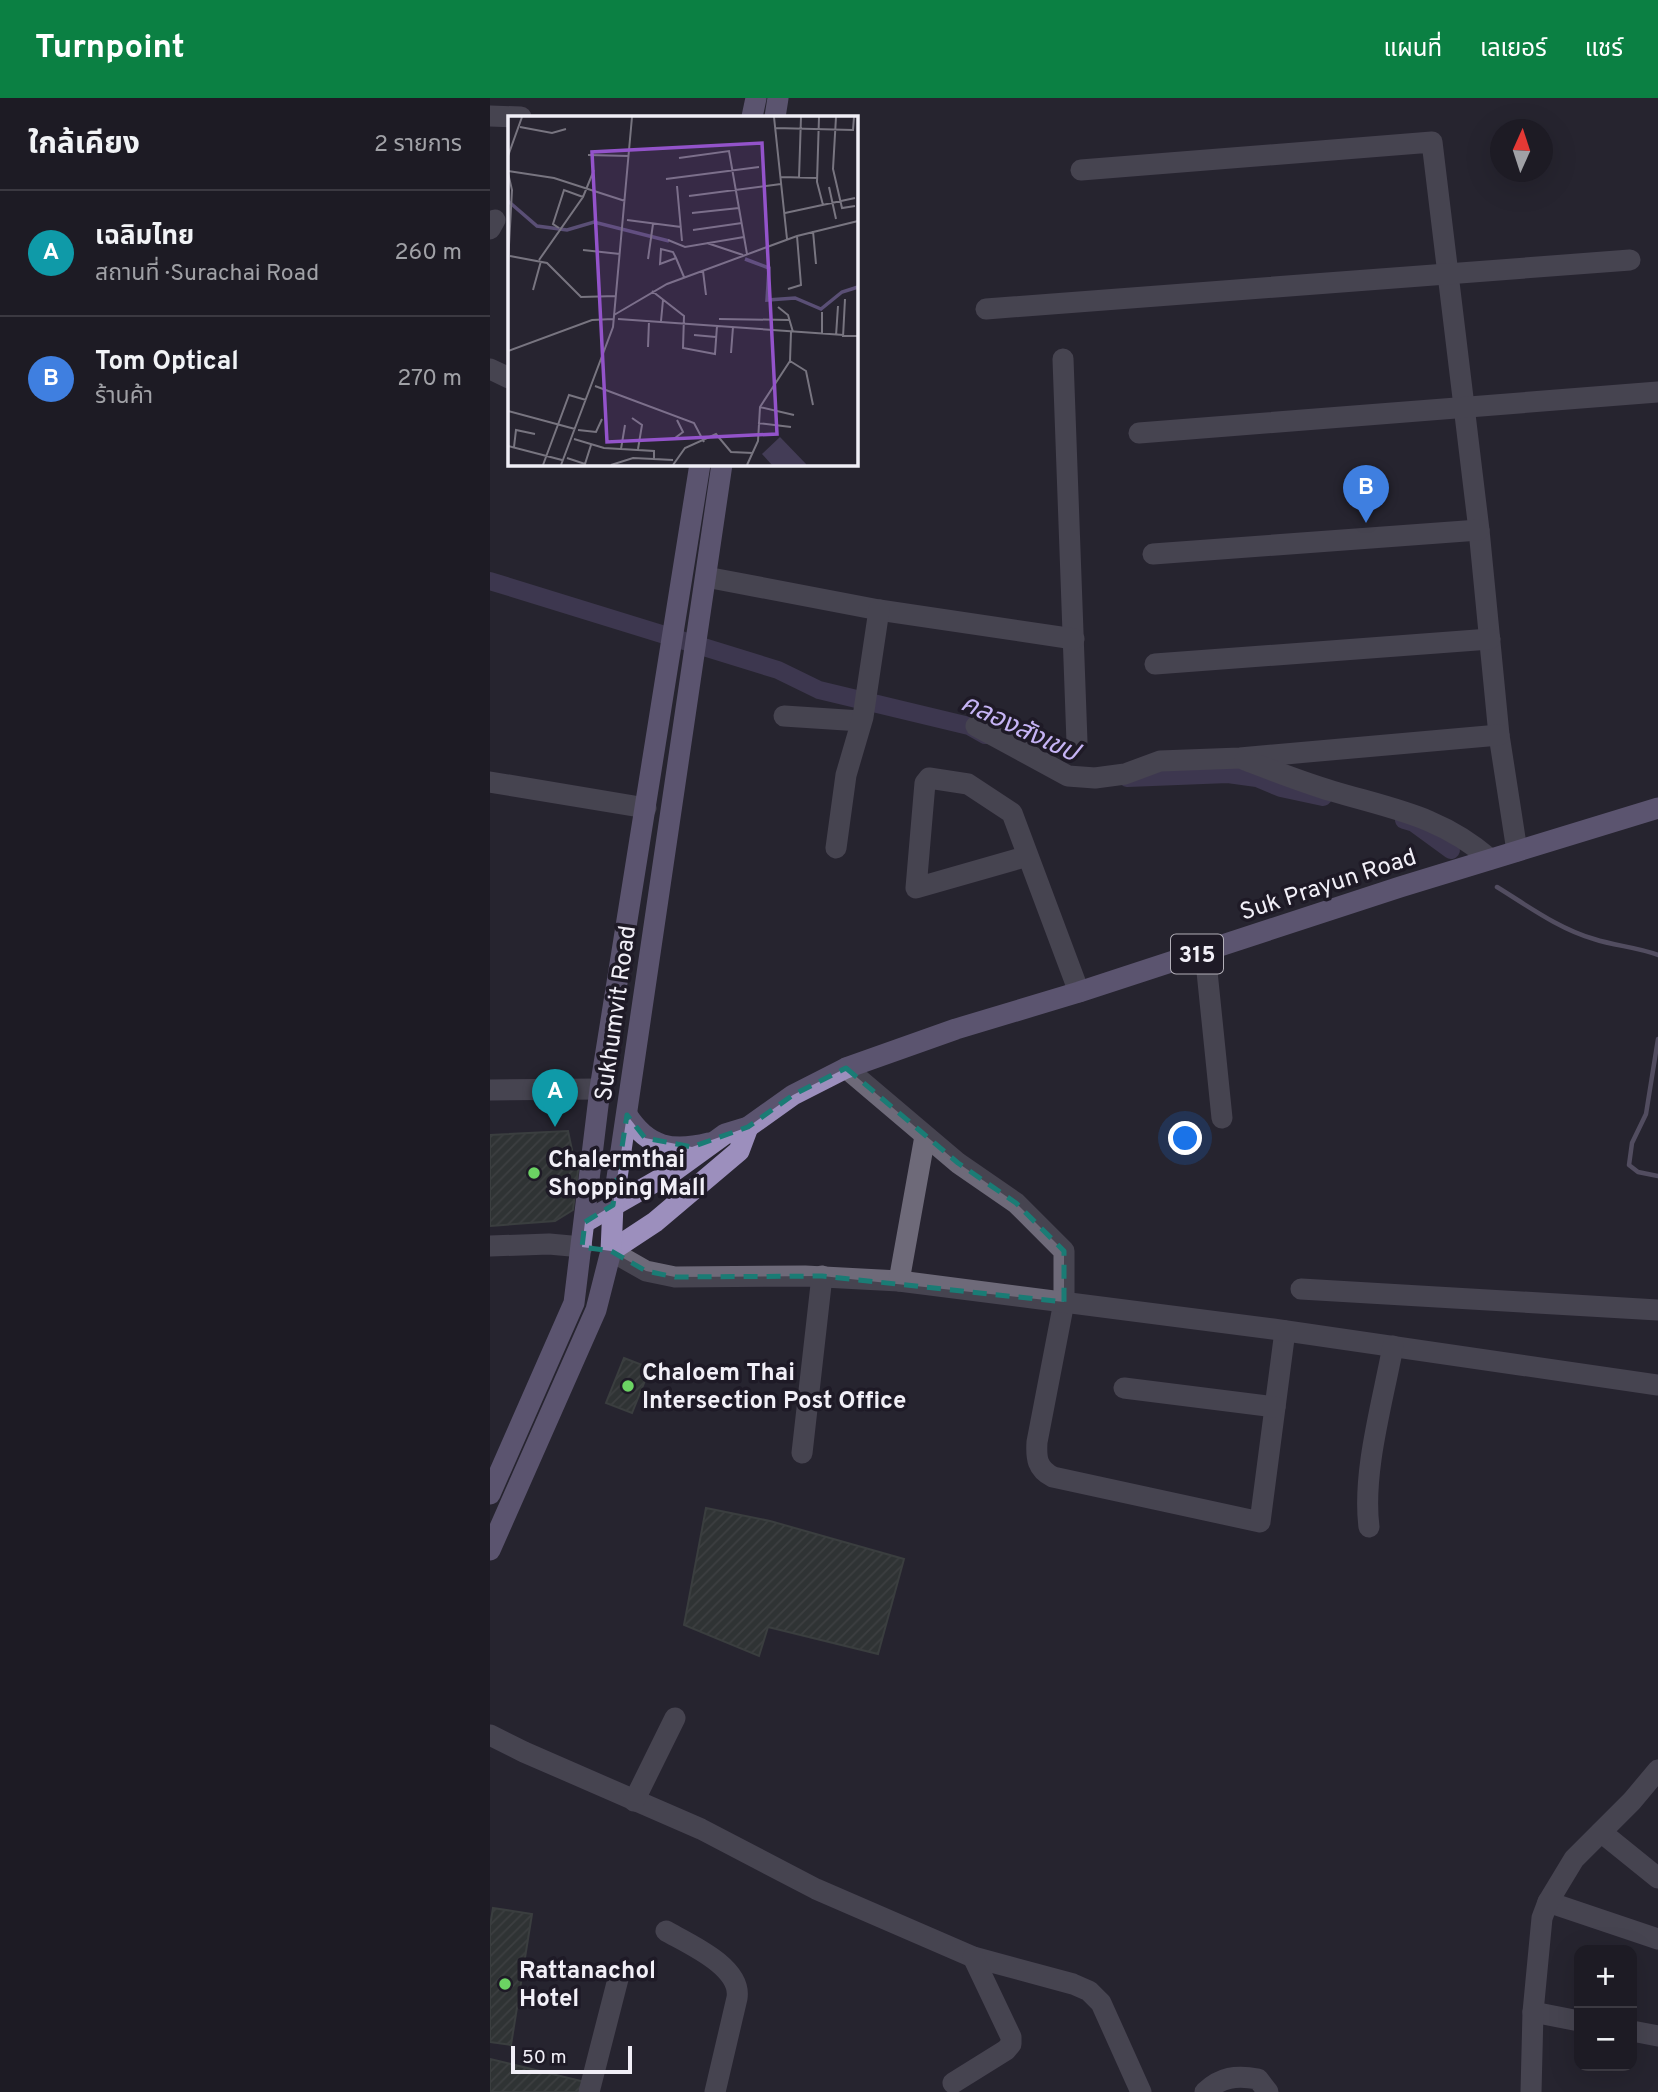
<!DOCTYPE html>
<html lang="th">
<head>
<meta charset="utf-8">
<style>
  :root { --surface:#1d1b24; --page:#25242c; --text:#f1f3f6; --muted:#a0a1a6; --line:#3b3941; --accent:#0b8043 }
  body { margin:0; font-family:Overpass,"Noto Sans Thai",sans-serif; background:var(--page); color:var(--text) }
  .controls { position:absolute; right:21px; bottom:21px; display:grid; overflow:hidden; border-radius:14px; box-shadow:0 7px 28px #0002 }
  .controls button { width:63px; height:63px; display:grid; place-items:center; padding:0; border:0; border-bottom:2px solid var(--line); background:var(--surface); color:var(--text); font:35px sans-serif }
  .compass { position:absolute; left:1000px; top:21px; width:63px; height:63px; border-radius:50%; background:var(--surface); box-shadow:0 7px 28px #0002; rotate:3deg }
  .scale { position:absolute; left:21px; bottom:18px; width:121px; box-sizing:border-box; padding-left:7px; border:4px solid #f1eff7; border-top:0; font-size:19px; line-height:24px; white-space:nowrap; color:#f1eff7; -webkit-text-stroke:5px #1e1a26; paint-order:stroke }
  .you { position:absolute; left:696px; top:1041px; width:24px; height:24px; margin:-18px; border:5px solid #fff; border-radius:50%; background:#1a73e8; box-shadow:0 0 0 10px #1a73e833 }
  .badge { display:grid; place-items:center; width:46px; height:46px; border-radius:50%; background:var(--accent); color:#fff; font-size:23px; font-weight:700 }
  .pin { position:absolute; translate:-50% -58px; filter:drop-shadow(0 2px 4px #0008) }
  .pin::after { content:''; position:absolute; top:37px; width:24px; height:21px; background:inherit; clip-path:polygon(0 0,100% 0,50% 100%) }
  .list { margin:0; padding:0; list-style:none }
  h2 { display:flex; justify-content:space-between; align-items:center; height:91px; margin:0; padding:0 28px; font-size:30px }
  h2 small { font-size:23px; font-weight:400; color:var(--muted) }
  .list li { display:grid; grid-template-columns:46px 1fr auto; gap:21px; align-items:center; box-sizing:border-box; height:126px; padding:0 28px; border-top:2px solid var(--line) }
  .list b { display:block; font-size:26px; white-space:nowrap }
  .list p { margin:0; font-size:23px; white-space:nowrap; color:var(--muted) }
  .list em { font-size:23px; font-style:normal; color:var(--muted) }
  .map { position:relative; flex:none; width:1168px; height:1994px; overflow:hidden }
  header { display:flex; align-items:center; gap:42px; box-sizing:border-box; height:98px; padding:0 35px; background:var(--accent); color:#fff }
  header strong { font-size:33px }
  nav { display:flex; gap:38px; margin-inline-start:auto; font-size:24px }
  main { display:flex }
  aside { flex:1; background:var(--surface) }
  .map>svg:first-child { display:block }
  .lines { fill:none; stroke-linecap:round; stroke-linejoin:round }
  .stream { stroke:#877f9c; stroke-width:4.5 }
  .canal { stroke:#5a4f75; stroke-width:18 }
  .building { fill:url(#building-hatch); stroke:#535d52; stroke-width:2 }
  .minor { stroke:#6e6a79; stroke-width:21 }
  .major { stroke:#9c8fbd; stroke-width:21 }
  .marked { fill:none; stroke:#1a7c75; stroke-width:5; stroke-dasharray:14 9; stroke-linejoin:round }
  .poi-dot { fill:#6bd363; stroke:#1e1a26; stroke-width:2.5 }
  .labels { text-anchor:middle; stroke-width:7; stroke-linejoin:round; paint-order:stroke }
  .shield { fill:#1e1a26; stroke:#b2afb8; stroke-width:2 }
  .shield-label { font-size:23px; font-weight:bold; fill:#f1eff7 }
  .street-label { font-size:24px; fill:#f1eff7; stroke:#1e1a26 }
  .poi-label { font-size:24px; font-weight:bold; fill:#f1eff7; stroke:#1e1a26; text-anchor:start }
  .water-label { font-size:26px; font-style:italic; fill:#c6b4f5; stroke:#1e1a26 }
  .inset-river { fill:none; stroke:#5a4f75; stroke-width:3.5 }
  .inset-road { fill:none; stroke:#787580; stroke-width:2 }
  .view { fill:#9353ca; fill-opacity:0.15; stroke:#9353ca; stroke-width:3.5 }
  .inset-edge { fill:none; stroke:#f1eff7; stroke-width:3.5 }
</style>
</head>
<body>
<header>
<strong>Turnpoint</strong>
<nav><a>แผนที่</a><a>เลเยอร์</a><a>แชร์</a></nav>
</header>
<main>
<aside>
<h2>ใกล้เคียง<small>2 รายการ</small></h2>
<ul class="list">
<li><span class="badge" style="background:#0f9aa8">A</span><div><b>เฉลิมไทย</b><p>สถานที่ · Surachai Road</p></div><em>260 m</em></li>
<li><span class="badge" style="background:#3f7fe0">B</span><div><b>Tom Optical</b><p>ร้านค้า</p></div><em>270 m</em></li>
</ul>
</aside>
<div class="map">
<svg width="1168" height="1994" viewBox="0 0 1168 1994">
  <defs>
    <pattern id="building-hatch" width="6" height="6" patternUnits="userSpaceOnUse" patternTransform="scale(1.75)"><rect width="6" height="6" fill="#3b453a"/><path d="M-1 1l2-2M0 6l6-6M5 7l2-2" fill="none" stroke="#586057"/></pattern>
  </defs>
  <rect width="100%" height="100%" fill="#272430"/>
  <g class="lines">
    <g class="stream">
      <path d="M1007,789C1038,808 1069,831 1104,841C1125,848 1147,849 1168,857"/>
      <path d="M1168,941L1156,1016L1142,1045L1139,1067L1148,1074L1168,1078"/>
    </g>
    <g class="canal">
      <path d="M0,483L288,572L329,592L479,628L495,637"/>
      <path d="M637,680L738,676L767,680L791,690L833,699"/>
      <path d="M914,722L924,725L961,752"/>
    </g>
  </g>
  <g class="building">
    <path d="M78,1033L83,1057L89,1065L83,1112L65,1123L0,1128V1037Z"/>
    <path d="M134,1260L160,1270L142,1315L116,1305Z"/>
    <path d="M216,1410L280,1423L414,1461L388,1556L278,1529L269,1558L194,1527Z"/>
    <path d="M3,1810L42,1816L21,1947L0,1944V1828Z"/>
    <path d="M0,1961L95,1984L92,1994H0Z"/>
  </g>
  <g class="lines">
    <g class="minor">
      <path d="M0,18L31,19"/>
      <path d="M591,72L942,44L989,432L1009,637L1027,753"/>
      <path d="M0,131L5,122"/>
      <path d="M496,211L1140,162"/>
      <path d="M573,261L587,644"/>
      <path d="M0,271L19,280"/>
      <path d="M649,335L1168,294"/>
      <path d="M663,456L989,432"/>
      <path d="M216,479L389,512L584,541"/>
      <path d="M665,566L1000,541"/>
      <path d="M294,618L371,623"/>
      <path d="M486,628L578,678L605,680L635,676L670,663L750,660L1009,637"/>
      <path d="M755,662C784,673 812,684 842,693C902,711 951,718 1000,761"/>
      <path d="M0,684L156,710"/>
      <path d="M346,750L356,677L373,619L389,512"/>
      <path d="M538,758L426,790L435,685L439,680L478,686L522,715L589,894"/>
      <path d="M715,854L732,1020"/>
      <path d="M356,970L468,1065L526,1105L574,1153V1204L547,1344C546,1360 547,1371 563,1379L770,1424L795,1233"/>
      <path d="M0,992L110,991"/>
      <path d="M0,1148L59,1146L92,1149"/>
      <path d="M121,1153L156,1173L185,1179L315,1178L409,1183L783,1231L1168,1287"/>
      <path d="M409,1183L435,1038"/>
      <path d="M811,1191L1168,1212"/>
      <path d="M634,1290L785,1309"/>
      <path d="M312,1355L332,1178"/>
      <path d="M879,1429C872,1374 893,1303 903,1248"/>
      <path d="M0,1637L34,1654L211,1731L326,1791L483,1859L583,1886L599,1893L611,1905L651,1994"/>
      <path d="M144,1703L185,1620"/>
      <path d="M1111,1734L1168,1780"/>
      <path d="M1058,1804L1168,1841"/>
      <path d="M176,1833C199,1846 252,1869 247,1900L225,1994"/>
      <path d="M1043,1914L1089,1923"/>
      <path d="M1142,1933L1168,1938"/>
      <path d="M463,1985L516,1952L521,1946V1939L483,1859"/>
      <path d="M99,1994L128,1881"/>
      <path d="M715,1994C731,1979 746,1977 768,1981L778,1994"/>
      <path d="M1041,1994L1043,1914L1052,1820L1058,1804L1084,1761L1142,1703L1168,1672"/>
    </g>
    <g class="major">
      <path d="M262,19L266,0"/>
      <path d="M285,19L288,0"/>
      <path d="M137,1017C158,1050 183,1054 219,1045"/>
      <path d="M95,1124L184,1073L235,1036L258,1029L303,997L356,970L466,931L589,894L910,789L1168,710"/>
      <path d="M121,1153L165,1124L249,1053L258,1029"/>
      <path d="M0,1396L84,1205L110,991L210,366"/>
      <path d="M0,1452L106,1212L121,1153L123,1107L232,366"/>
    </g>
  </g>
  <path d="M0 0H1168V1994H0ZM356,970L468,1065L526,1105L574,1153V1204L332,1178L185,1179L156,1173L121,1153L92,1149L95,1124L123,1107L137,1017L155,1040L202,1049L258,1029L303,997Z" fill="#272430" fill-opacity=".55" fill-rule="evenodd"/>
  <path class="marked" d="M356,970L468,1065L526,1105L574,1153V1204L332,1178L185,1179L156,1173L121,1153L92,1149L95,1124L123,1107L137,1017L155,1040L202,1049L258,1029L303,997Z"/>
  <g class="poi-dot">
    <circle cx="44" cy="1075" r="7"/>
    <circle cx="138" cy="1288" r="7"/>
    <circle cx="15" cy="1886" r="7"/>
  </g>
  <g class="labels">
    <rect class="shield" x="681" y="836.5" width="52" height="39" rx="5"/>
    <g class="shield-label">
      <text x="707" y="864">315</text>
    </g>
    <g class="street-label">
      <text transform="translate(838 786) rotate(-18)" y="8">Suk Prayun Road</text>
      <text transform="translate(125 915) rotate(-82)" y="8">Sukhumvit Road</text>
    </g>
    <g class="poi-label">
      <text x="58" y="1069">Chalermthai<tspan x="58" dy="28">Shopping Mall</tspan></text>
      <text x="152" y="1282">Chaloem Thai<tspan x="152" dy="28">Intersection Post Office</tspan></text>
      <text x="29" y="1880">Rattanachol<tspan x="29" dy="28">Hotel</tspan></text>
    </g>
    <g class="water-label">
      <text transform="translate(530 629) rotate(25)" y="9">คลองสังเขป</text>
    </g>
  </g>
  <g transform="translate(18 18)">
    <rect width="350" height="350" fill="#272430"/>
    <path d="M272,321L298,348V349H264L254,338Z" fill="#433c56"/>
    <path class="inset-river" d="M0,85L29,110L59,114L86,106L161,125M237,143L261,152L259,184L287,182L313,193L334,176L350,171"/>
    <path class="inset-road" d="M266,1L279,123M311,1L309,66L315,89M328,1L325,53L334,92L347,90M12,11L44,17L58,13M267,12L345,14L346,1M80,39L121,40M0,40L14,1M171,42L221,35L239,138M0,55L46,62L117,85M0,57L4,74L0,147M273,61L310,62M291,62L293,1M158,63L251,51M169,70L174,125M321,71L328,103M181,80L273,68M184,97L231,92M277,97L347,82M119,104L173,111M51,112L45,108L56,74L75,81M185,114L234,107M305,115L308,148M160,124L177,131L236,121M199,127L235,139M75,134L112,138M2,140L39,147L73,181L108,180M168,142L152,148L153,133L165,136L168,142L176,161M140,143L145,108M31,144L75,81L86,54M195,155L198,179M280,173L293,169L289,120M25,174L33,145M144,175L176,200L175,232L207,238L209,210M270,191L280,199L285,216M106,199L159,168L289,120L350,105M110,203L350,220M211,203L282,204M153,205L155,184M186,219L208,221M314,219V196M328,220L330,190M335,221L337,183M140,231L141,205M0,235L84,204L105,203M223,237L225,211M282,245L298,255L305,289M87,270L186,307L196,326M252,291L286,299M0,295L67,313M124,302L134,309L130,333M250,307L283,311M70,314L88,316L94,303M167,322L175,316L169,304M66,323L96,332L146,335V343L165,344M0,330L54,344M6,331L8,314L27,318M113,333L117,309M59,342L77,348L83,329M35,349L61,279L78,284M53,349L105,211L124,1M103,349L125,342L146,343M165,349L177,332L208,318L223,336L245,337M239,349L250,325L252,291L282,245L283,216"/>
    <path class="view" d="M254,27L269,318L99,326L84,36Z"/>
    <rect width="350" height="350" class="inset-edge"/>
  </g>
</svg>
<div class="controls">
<button>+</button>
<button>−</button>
</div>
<svg class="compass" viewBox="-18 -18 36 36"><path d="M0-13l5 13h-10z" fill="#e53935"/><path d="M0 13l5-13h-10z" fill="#a0a1a6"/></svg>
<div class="scale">50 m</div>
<div class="you"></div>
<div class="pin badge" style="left:65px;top:1029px;background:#0f9aa8">A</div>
<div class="pin badge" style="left:876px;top:425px;background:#3f7fe0">B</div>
</div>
</main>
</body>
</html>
